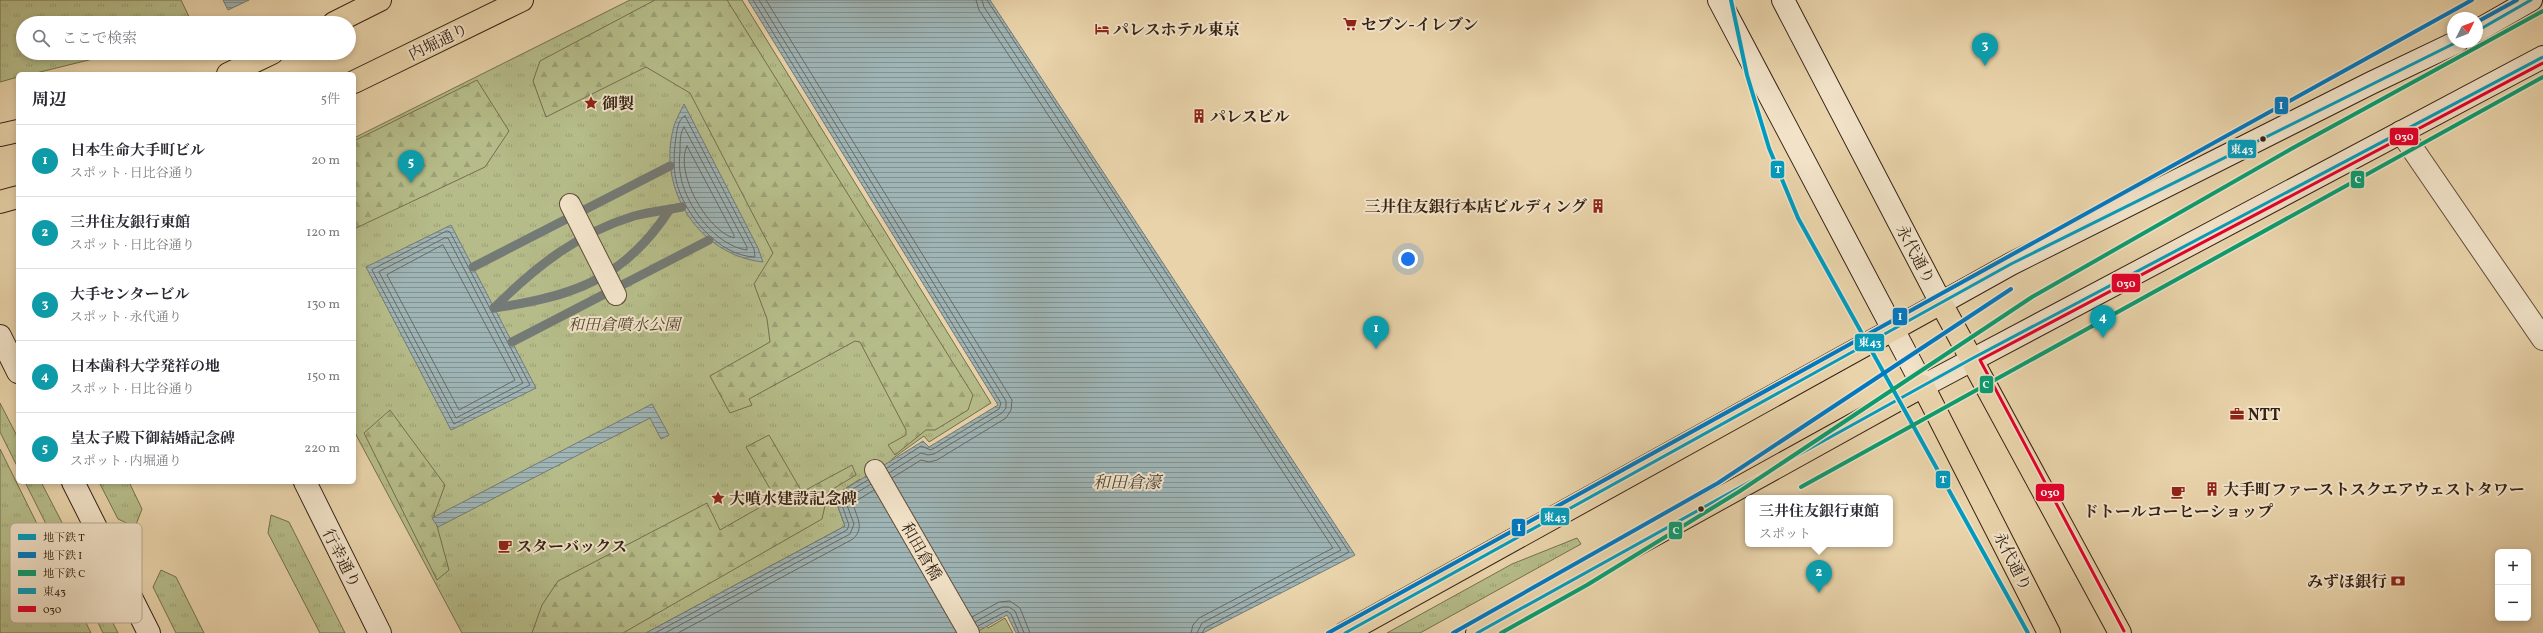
<!DOCTYPE html>
<html lang="ja">
<head>
<meta charset="utf-8">
<style>
  :root { --surface:#fff; --page:#f7f7f7; --text:#2b2b33; --muted:#7c7c81; --line:#e1e1e2; --accent:#8f2418 }
  body { margin:0; font-family:Vollkorn,"Noto Serif JP",serif; background:var(--page); color:var(--text) }
  .controls { position:absolute; right:12px; bottom:12px; display:grid; overflow:hidden; border-radius:6px; box-shadow:0 2px 6px #0003 }
  .controls button { width:36px; height:36px; display:grid; place-items:center; padding:0; border:0; border-bottom:1px solid var(--line); background:var(--surface); color:var(--text); font:20px sans-serif }
  .compass { position:absolute; left:2447px; top:12px; width:36px; height:36px; border-radius:50%; background:var(--surface); box-shadow:0 2px 6px #0003; rotate:48deg }
  .you { position:absolute; left:1408px; top:259px; width:14px; height:14px; margin:-10px; border:3px solid #fff; border-radius:50%; background:#1a73e8; box-shadow:0 0 0 6px #1a73e833 }
  .badge { display:grid; place-items:center; width:26px; height:26px; border-radius:50%; background:var(--accent); color:#fff; font-size:13px; font-weight:700 }
  .pin { position:absolute; translate:-50% -33px; filter:drop-shadow(0 1px 2px #0008) }
  .pin::after { content:''; position:absolute; top:21px; width:14px; height:12px; background:inherit; clip-path:polygon(0 0,100% 0,50% 100%) }
  .popup { position:absolute; left:1745px; top:495px; width:148px; height:52px; box-sizing:border-box; display:grid; place-content:center; border-radius:6px; background:var(--surface); filter:drop-shadow(0 1px 3px #0005); font-size:13px; white-space:nowrap; color:var(--muted) }
  .popup b { font-size:15px; color:var(--text) }
  .popup::after { content:''; position:absolute; left:50%; top:100%; margin-left:-8px; border:8px solid transparent; border-top-color:var(--surface) }
  .list { margin:0; padding:0; list-style:none }
  h2 { display:flex; justify-content:space-between; align-items:center; height:52px; margin:0; padding:0 16px; font-size:17px }
  h2 small { font-size:13px; font-weight:400; color:var(--muted) }
  .list li { display:grid; grid-template-columns:26px 1fr auto; gap:12px; align-items:center; box-sizing:border-box; height:72px; padding:0 16px; border-top:1px solid var(--line) }
  .list b { display:block; font-size:15px; white-space:nowrap }
  .list p { margin:0; font-size:13px; white-space:nowrap; color:var(--muted) }
  .list em { font-size:13px; font-style:normal; color:var(--muted) }
  .icon { flex:none; width:22px; height:22px; fill:none; stroke:currentColor; stroke-width:2; stroke-linecap:round; stroke-linejoin:round }
  .map { position:relative; flex:none; width:2543px; height:633px; overflow:hidden }
  .search { position:absolute; background:var(--surface); box-shadow:0 2px 6px #0003; left:16px; top:16px; width:340px; height:44px; display:flex; align-items:center; gap:10px; box-sizing:border-box; padding:0 14px; border-radius:22px; color:var(--muted); font-size:15px }
  .panel { position:absolute; background:var(--surface); box-shadow:0 2px 6px #0003; left:16px; top:72px; width:340px; height:412px; border-radius:6px }
  .map>svg:first-child { display:block }
  .grass { fill:url(#grass-tufts); stroke:#756f4f }
  .forest { fill:url(#forest-firs); stroke:#756f4f }
  .water { fill:url(#water-rules); stroke:#747a75 }
  .lines { fill:none; stroke-linecap:round; stroke-linejoin:round }
  .shore { stroke:#6a6b65; stroke-width:1 }
  .stream { stroke:#747a75; stroke-width:9 }
  .pedestrian-casing { stroke:#624e3a; stroke-width:22 }
  .minor-casing { stroke:#624e3a; stroke-width:24 }
  .secondary-casing { stroke:#352215; stroke-width:24 }
  .primary-casing { stroke:#352215; stroke-width:24 }
  .trunk-casing { stroke:#352215; stroke-width:24 }
  .pedestrian { stroke:#f1e2c8; stroke-width:20 }
  .minor { stroke:#f1e2c8; stroke-width:22 }
  .secondary { stroke:#f1e2c8; stroke-width:22 }
  .primary { stroke:#e9d3aa; stroke-width:22 }
  .trunk { stroke:#e9d3aa; stroke-width:22 }
  .bus-1-casing { stroke:#f1e2c8; stroke-width:6 }
  .bus-2-casing { stroke:#f1e2c8; stroke-width:6 }
  .bus-1 { stroke:#059cbc; stroke-width:3 }
  .bus-2 { stroke:#e4002b; stroke-width:3 }
  .metro-1-casing { stroke:#f1e2c8; stroke-width:7 }
  .metro-2-casing { stroke:#f1e2c8; stroke-width:7 }
  .metro-3-casing { stroke:#f1e2c8; stroke-width:7 }
  .metro-1 { stroke:#009bbf; stroke-width:4 }
  .metro-2 { stroke:#0079c2; stroke-width:4 }
  .metro-3 { stroke:#0b9c6f; stroke-width:4 }
  .bus-dot { fill:#352215; stroke:#f1e2c8; stroke-width:1.5 }
  .labels { text-anchor:middle; stroke-width:4; stroke-linejoin:round; paint-order:stroke }
  .poi-label { font-size:16px; font-weight:bold; fill:#352215; stroke:#f1e2c8; text-anchor:start }
  .street-label { font-size:16px; fill:#352215; stroke:#f1e2c8 }
  .park-label { font-size:16px; font-style:italic; fill:#554832; stroke:#f1e2c8 }
  .water-label { font-size:17px; font-style:italic; fill:#4f463d; stroke:#f1e2c8 }
  .key { fill:#f1e2c8; stroke:#b9a892; stroke-width:1 }
  .key-label { font-size:11px; fill:#352215 }
  .line-badge { stroke:#f1e2c8; stroke-width:1.5 }
  .badge-label { font-size:11px; text-anchor:middle; font-weight:bold; fill:#fff }
</style>
</head>
<body>
<div class="map">
<svg width="2543" height="633" viewBox="0 0 2543 633">
  <defs>
    <pattern id="grass-tufts" width="24" height="20" patternUnits="userSpaceOnUse"><rect width="24" height="20" fill="#b5bc89"/><path d="M3 7l-1-3M5 7V3M7 7l1-3M15 17l-1-3M17 17v-4M19 17l1-3" fill="none" stroke="#9ca175"/></pattern>
    <pattern id="forest-firs" width="22" height="20" patternUnits="userSpaceOnUse"><rect width="22" height="20" fill="#b5bc89"/><path d="M5 1l3.5 6h-7zM16 11l3.5 6h-7z" fill="#9ca175"/></pattern>
    <pattern id="water-rules" width="6" height="5" patternUnits="userSpaceOnUse"><rect width="6" height="5" fill="#9eb4b5"/><path d="M0 2.5h6" fill="none" stroke="#829292"/></pattern>
  </defs>
  <rect width="100%" height="100%" fill="#e9d3aa"/>
  <filter id="stains"><feTurbulence type="fractalNoise" baseFrequency=".005" numOctaves="4"/><feColorMatrix values="0 0 0 0 .2 0 0 0 0 .09 0 0 0 0 .02 0 0 0 .5 -.17"/></filter>
  <radialGradient id="worn" r=".72"><stop offset=".6" stop-color="#630" stop-opacity="0"/><stop offset="1" stop-color="#630" stop-opacity=".3"/></radialGradient>
  <g class="grass">
    <path d="M0,0H181L192,23H23V53H117L32,74H18V77L0,82Z"/>
    <path d="M630,0H742L991,403L929,442L924,436L892,459L988,628L1005,618L1013,633H949L860,479L834,496L845,526L646,633H462L354,431V138Z"/>
    <path d="M0,403L18,438V468L0,432Z"/>
    <path d="M0,449L91,633H0Z"/>
    <path d="M25,482H41L71,540L57,546Z"/>
    <path d="M99,482H129L142,509L135,527L118,519Z"/>
    <path d="M271,515L289,522L345,633H320L268,533Z"/>
    <path d="M1577,538L1581,544L1420,633H1387L1512,564Z"/>
    <path d="M81,560L118,633H103L70,566Z"/>
    <path d="M161,570L176,577L204,633H176L153,587Z"/>
  </g>
  <g class="forest">
    <path d="M655,0H727L973,395L968,410L935,430H926L895,455L888,445L906,435V430L860,342L855,341L749,399L752,405L730,413L710,376L770,342L767,319L754,284L773,253L690,93L646,67L546,117L533,81L540,61Z"/>
    <path d="M477,80L509,131L485,167L354,229V141Z"/>
    <path d="M390,410L445,485L434,515L449,570L437,580L364,433Z"/>
    <path d="M769,435L802,492L852,465L856,475L828,492L822,519L623,633H532L542,605L558,581L707,503L720,530L771,501L773,494L746,447Z"/>
  </g>
  <g class="water">
    <path d="M223,0H249L228,10Z"/>
    <path d="M748,0H990L1355,555L1203,633H1016L1007,615L975,633H646L845,526L834,496L923,441L929,447L998,405Z"/>
    <path d="M684,104L758,248L763,262C699,255 656,189 674,126C676,119 681,111 684,104Z"/>
    <path d="M451,225L536,388L451,430L366,267Z"/>
    <path d="M652,404L669,435L661,439L650,418L438,527L432,518Z"/>
  </g>
  <g class="lines">
    <g class="shore">
      <path d="M753,0L1001,403L999,409L931,450L921,446L887,468"/>
      <path d="M759,0L1006,401V408L1002,413L934,454L928,455L921,453L889,473"/>
      <path d="M766,0L1012,400L1011,410L1006,418L937,460L929,462L921,460L892,478"/>
      <path d="M976,0L979,10L1333,548L1199,618L1193,625L1191,633"/>
      <path d="M982,0L984,7L1341,550L1202,623L1197,633"/>
      <path d="M987,0L1349,552L1205,628L1202,633"/>
      <path d="M685,116L754,249L755,257C718,256 683,213 676,180C673,166 674,151 676,137C677,130 678,119 685,116Z"/>
      <path d="M684,127L747,247V250C716,246 687,207 681,178C679,169 679,160 680,151C680,143 680,132 684,127Z"/>
      <path d="M687,146L734,235V238C707,231 674,172 687,146Z"/>
      <path d="M447,231L450,232L530,385L454,424L372,270Z"/>
      <path d="M445,238H448L523,383L456,418L379,272Z"/>
      <path d="M443,245L515,380L459,410L387,275Z"/>
      <path d="M972,617L999,602L1010,601L1020,608L1030,633"/>
      <path d="M975,622L1002,607H1009L1015,611L1024,633"/>
      <path d="M978,626L1007,611L1011,614L1019,633"/>
      <path d="M655,633L847,530L849,525L839,497L868,480"/>
      <path d="M665,633L850,534L854,524L845,500L871,484"/>
      <path d="M678,633L853,539C866,527 855,515 853,503L874,490"/>
    </g>
    <g class="stream">
      <path d="M473,267L670,166"/>
      <path d="M494,308C535,267 578,233 634,216C650,212 666,210 682,207"/>
      <path d="M494,308C572,297 625,279 670,209"/>
      <path d="M512,342L709,240"/>
    </g>
    <defs>
      <g id="pedestrian">
        <path d="M570,204L616,295"/>
        <path d="M875,470L969,633"/>
      </g>
      <path id="minor" d="M2401,132L2543,339"/>
      <g id="secondary">
        <path d="M1719,0L1923,386L2543,57"/>
        <path d="M1783,0L1941,303L2011,264L2371,83L2457,42"/>
        <path d="M2477,31L2531,0"/>
        <path d="M0,336L18,372"/>
        <path d="M73,482L149,633"/>
        <path d="M305,482L380,633"/>
      </g>
      <g id="primary">
        <path d="M334,23L380,0"/>
        <path d="M228,74L272,53"/>
        <path d="M354,82L522,0"/>
        <path d="M0,135L18,131"/>
        <path d="M0,202L18,197"/>
      </g>
      <g id="trunk">
        <path d="M1345,633L1941,303L2120,633"/>
        <path d="M1477,633L1923,386L2049,633"/>
      </g>
    </defs>
    <use href="#pedestrian" class="pedestrian-casing"/>
    <use href="#minor" class="minor-casing"/>
    <use href="#secondary" class="secondary-casing"/>
    <use href="#primary" class="primary-casing"/>
    <use href="#trunk" class="trunk-casing"/>
    <use href="#pedestrian" class="pedestrian"/>
    <use href="#minor" class="minor"/>
    <use href="#secondary" class="secondary"/>
    <use href="#primary" class="primary"/>
    <use href="#trunk" class="trunk"/>
    <defs>
      <g id="bus-1">
        <path d="M2477,31L2531,0"/>
        <path d="M1345,633L2011,264L2457,42"/>
        <path d="M1477,633L1973,358L2543,57"/>
      </g>
      <path id="bus-2" d="M2124,631L1980,360L2543,63"/>
    </defs>
    <use href="#bus-1" class="bus-1-casing"/>
    <use href="#bus-2" class="bus-2-casing"/>
    <use href="#bus-1" class="bus-1"/>
    <use href="#bus-2" class="bus-2"/>
    <defs>
      <path id="metro-1" d="M1731,0L1747,75L1769,148L1798,218L2028,633"/>
      <g id="metro-2">
        <path d="M2477,22L2517,0"/>
        <path d="M1328,633L2472,0"/>
        <path d="M1453,633L1718,483L2011,289"/>
      </g>
      <g id="metro-3">
        <path d="M1801,487L2543,77"/>
        <path d="M1501,633L1587,585L1740,491L2032,297L2291,149L2543,11"/>
      </g>
    </defs>
    <use href="#metro-1" class="metro-1-casing"/>
    <use href="#metro-2" class="metro-2-casing"/>
    <use href="#metro-3" class="metro-3-casing"/>
    <use href="#metro-1" class="metro-1"/>
    <use href="#metro-2" class="metro-2"/>
    <use href="#metro-3" class="metro-3"/>
  </g>
  <defs>
    <symbol id="supermarket-bare" viewBox="-9 -9 18 18"><path d="M-6-5.5h2.5l.6 2H6L4.5 2H-2.5L-4.4-4H-6ZM-1.5 3.2a1.3 1.3 0 1 0 .1 0ZM3 3.2a1.3 1.3 0 1 0 .1 0Z" fill="#8f2418" stroke="#f1e2c8" stroke-width="2.5" paint-order="stroke"/></symbol>
    <symbol id="hotel-bare" viewBox="-9 -9 18 18"><path d="M-6-4.5h1.5V1H6V5H4.5V3h-9V5H-6ZM-4 0a1.8 1.8 0 1 1 3.6 0ZM.5 0V-2.5h3Q6-2.5 6 0Z" fill="#8f2418" stroke="#f1e2c8" stroke-width="2.5" paint-order="stroke"/></symbol>
    <symbol id="sight-bare" viewBox="-9 -9 18 18"><path d="M0-6L1.8-2.2L6-1.7L2.9 1.2L3.7 5.4L0 3.3L-3.7 5.4L-2.9 1.2L-6-1.7L-1.8-2.2Z" fill="#8f2418" stroke="#f1e2c8" stroke-width="2.5" paint-order="stroke"/></symbol>
    <symbol id="building-bare" viewBox="-9 -9 18 18"><path d="M-4-6H4V6H1V3H-1V6H-4ZM-2.5-4.3h1.7v1.8h-1.7ZM.8-4.3h1.7v1.8H.8ZM-2.5-1h1.7V.8h-1.7ZM.8-1h1.7V.8H.8Z" fill="#8f2418" stroke="#f1e2c8" stroke-width="2.5" paint-order="stroke"/></symbol>
    <symbol id="office-bare" viewBox="-9 -9 18 18"><path d="M-6-3h4V-5.5h4V-3h4V5H-6ZM-1-4.5V-3h2v-1.5ZM-6 0V1H6V0Z" fill="#8f2418" stroke="#f1e2c8" stroke-width="2.5" paint-order="stroke"/></symbol>
    <symbol id="cafe-bare" viewBox="-9 -9 18 18"><path d="M-5.5-4.5H6V0H3Q3 3.5 0 3.5H-2.5Q-5.5 3.5-5.5 0ZM3-3.2v2h1.7v-2ZM-6 4.5H4V6H-6Z" fill="#8f2418" stroke="#f1e2c8" stroke-width="2.5" paint-order="stroke"/></symbol>
    <symbol id="bank-bare" viewBox="-9 -9 18 18"><path d="M-6-4H6V4H-6ZM0-2.3a2.3 2.3 0 1 0 0 4.6a2.3 2.3 0 1 0 0-4.6Z" fill="#8f2418" stroke="#f1e2c8" stroke-width="2.5" paint-order="stroke"/></symbol>
  </defs>
  <g fill-rule="evenodd">
    <use href="#supermarket-bare" x="1340" y="14" width="20" height="20"/>
    <use href="#hotel-bare" x="1092" y="19" width="20" height="20"/>
    <use href="#sight-bare" x="581" y="93" width="20" height="20"/>
    <use href="#building-bare" x="1189" y="106" width="20" height="20"/>
    <use href="#building-bare" x="1588" y="196" width="20" height="20"/>
    <use href="#office-bare" x="2227" y="404" width="20" height="20"/>
    <use href="#building-bare" x="2202" y="479" width="20" height="20"/>
    <use href="#cafe-bare" x="2168" y="482" width="20" height="20"/>
    <use href="#sight-bare" x="708" y="488" width="20" height="20"/>
    <use href="#cafe-bare" x="495" y="536" width="20" height="20"/>
    <use href="#bank-bare" x="2388" y="571" width="20" height="20"/>
  </g>
  <g class="bus-dot">
    <circle cx="2263" cy="139" r="3.5"/>
    <circle cx="1701" cy="509" r="3.5"/>
  </g>
  <g class="labels">
    <g class="poi-label">
      <text x="1361" y="30">セブン-イレブン</text>
      <text x="1113" y="35">パレスホテル東京</text>
      <text x="602" y="109">御製</text>
      <text x="1210" y="122">パレスビル</text>
      <text x="1587" y="212" text-anchor="end">三井住友銀行本店ビルディング</text>
      <text x="2248" y="420">NTT</text>
      <text x="2223" y="495">大手町ファーストスクエアウェストタワー</text>
      <text x="729" y="504">大噴水建設記念碑</text>
      <text x="2178" y="517" text-anchor="middle">ドトールコーヒーショップ</text>
      <text x="516" y="552">スターバックス</text>
      <text x="2387" y="587" text-anchor="end">みずほ銀行</text>
    </g>
    <g class="street-label">
      <text transform="translate(438 41) rotate(-26)" y="6">内堀通り</text>
      <text transform="translate(1916 254) rotate(62)" y="6">永代通り</text>
      <text transform="translate(922 551) rotate(60)" y="6">和田倉橋</text>
      <text transform="translate(342 558) rotate(63)" y="6">行幸通り</text>
      <text transform="translate(2013 561) rotate(63)" y="6">永代通り</text>
    </g>
    <g class="park-label">
      <text x="624" y="330">和田倉噴水公園</text>
    </g>
    <g class="water-label">
      <text x="1127" y="488">和田倉濠</text>
    </g>
  </g>
  <rect x="10" y="523" width="132" height="100" rx="6" class="key"/>
  <rect x="18" y="534" width="18" height="6" fill="#009bbf"/>
  <rect x="18" y="552" width="18" height="6" fill="#0079c2"/>
  <rect x="18" y="570" width="18" height="6" fill="#0b9c6f"/>
  <rect x="18" y="588" width="18" height="6" fill="#059cbc"/>
  <rect x="18" y="606" width="18" height="6" fill="#e4002b"/>
  <g class="key-label">
    <text x="43" y="541">地下鉄 T</text>
    <text x="43" y="559">地下鉄 I</text>
    <text x="43" y="577">地下鉄 C</text>
    <text x="43" y="595">東43</text>
    <text x="43" y="613">030</text>
  </g>
  <g class="line-badge">
    <rect x="2274" y="96" width="15" height="19" rx="4" fill="#0079c2"/>
    <rect x="2389" y="127" width="30" height="19" rx="4" fill="#e4002b"/>
    <rect x="2227" y="139" width="30" height="20" rx="4" fill="#059cbc"/>
    <rect x="1770" y="160" width="15" height="19" rx="4" fill="#009bbf"/>
    <rect x="2350" y="170" width="15" height="19" rx="4" fill="#0b9c6f"/>
    <rect x="2111" y="273" width="30" height="20" rx="4" fill="#e4002b"/>
    <rect x="1892" y="307" width="16" height="19" rx="4" fill="#0079c2"/>
    <rect x="1854" y="333" width="31" height="19" rx="4" fill="#059cbc"/>
    <rect x="1979" y="375" width="15" height="19" rx="4" fill="#0b9c6f"/>
    <rect x="1935" y="470" width="16" height="19" rx="4" fill="#009bbf"/>
    <rect x="2035" y="483" width="30" height="19" rx="4" fill="#e4002b"/>
    <rect x="1540" y="507" width="30" height="19" rx="4" fill="#059cbc"/>
    <rect x="1511" y="518" width="15" height="19" rx="4" fill="#0079c2"/>
    <rect x="1668" y="521" width="15" height="19" rx="4" fill="#0b9c6f"/>
  </g>
  <g class="badge-label">
    <text x="2281" y="109">I</text>
    <text x="2404" y="140">030</text>
    <text x="2242" y="153">東43</text>
    <text x="1778" y="173">T</text>
    <text x="2358" y="183">C</text>
    <text x="2126" y="287">030</text>
    <text x="1900" y="320">I</text>
    <text x="1870" y="346">東43</text>
    <text x="1986" y="388">C</text>
    <text x="1943" y="483">T</text>
    <text x="2050" y="496">030</text>
    <text x="1555" y="521">東43</text>
    <text x="1519" y="531">I</text>
    <text x="1676" y="534">C</text>
  </g>
  <rect width="100%" height="100%" filter="url(#stains)"/>
  <rect width="100%" height="100%" fill="url(#worn)"/>
</svg>
<div class="controls">
<button>+</button>
<button>−</button>
</div>
<svg class="compass" viewBox="-18 -18 36 36"><path d="M0-13l5 13h-10z" fill="#e53935"/><path d="M0 13l5-13h-10z" fill="#7c7c81"/></svg>
<div class="you"></div>
<div class="pin badge" style="left:1376px;top:349px;background:#0f9aa8">1</div>
<div class="pin badge" style="left:1819px;top:593px;background:#0f9aa8">2</div>
<div class="popup"><b>三井住友銀行東館</b>スポット</div>
<div class="pin badge" style="left:1985px;top:66px;background:#0f9aa8">3</div>
<div class="pin badge" style="left:2103px;top:338px;background:#0f9aa8">4</div>
<div class="pin badge" style="left:411px;top:183px;background:#0f9aa8">5</div>
<div class="search"><svg class="icon" aria-label="search" viewBox="0 0 24 24"><circle cx="10" cy="10" r="6"/><path d="M15 15l6 6"/></svg>ここで検索</div>
<section class="panel">
<h2>周辺<small>5件</small></h2>
<ul class="list">
<li><span class="badge" style="background:#0f9aa8">1</span><div><b>日本生命大手町ビル</b><p>スポット · 日比谷通り</p></div><em>20 m</em></li>
<li><span class="badge" style="background:#0f9aa8">2</span><div><b>三井住友銀行東館</b><p>スポット · 日比谷通り</p></div><em>120 m</em></li>
<li><span class="badge" style="background:#0f9aa8">3</span><div><b>大手センタービル</b><p>スポット · 永代通り</p></div><em>130 m</em></li>
<li><span class="badge" style="background:#0f9aa8">4</span><div><b>日本歯科大学発祥の地</b><p>スポット · 日比谷通り</p></div><em>150 m</em></li>
<li><span class="badge" style="background:#0f9aa8">5</span><div><b>皇太子殿下御結婚記念碑</b><p>スポット · 内堀通り</p></div><em>220 m</em></li>
</ul>
</section>
</div>
</body>
</html>
